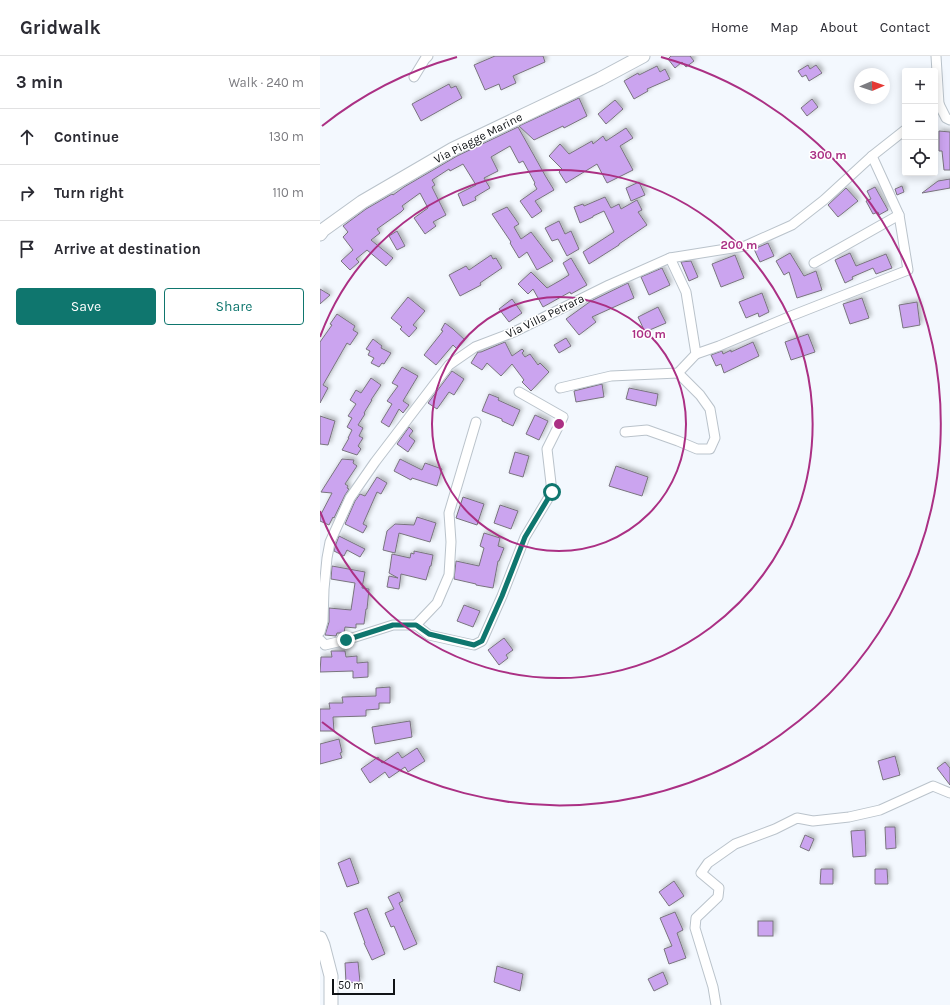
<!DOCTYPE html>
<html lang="en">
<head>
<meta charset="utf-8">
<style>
  :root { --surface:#fff; --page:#f7f7f7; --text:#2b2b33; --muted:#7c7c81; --line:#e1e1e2; --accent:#0f766e }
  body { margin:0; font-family:Karla,sans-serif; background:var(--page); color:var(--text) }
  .controls { position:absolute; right:12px; top:12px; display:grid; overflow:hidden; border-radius:4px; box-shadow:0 2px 10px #0003 }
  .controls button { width:36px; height:36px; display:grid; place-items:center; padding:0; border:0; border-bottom:1px solid var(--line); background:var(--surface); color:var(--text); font:20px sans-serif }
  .compass { position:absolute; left:534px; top:12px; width:36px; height:36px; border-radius:50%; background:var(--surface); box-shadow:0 2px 10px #0003; rotate:88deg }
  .scale { position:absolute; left:12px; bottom:10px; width:63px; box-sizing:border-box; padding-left:4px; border:2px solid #101316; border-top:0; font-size:11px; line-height:14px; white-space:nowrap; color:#101316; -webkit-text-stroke:3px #fff; paint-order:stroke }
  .stop { position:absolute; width:12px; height:12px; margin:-9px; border:3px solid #0f766e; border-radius:50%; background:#fff }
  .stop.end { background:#0f766e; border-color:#fff; box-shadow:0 1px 4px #0008 }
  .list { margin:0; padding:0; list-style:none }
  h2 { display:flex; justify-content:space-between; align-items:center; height:52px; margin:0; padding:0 16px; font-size:17px }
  h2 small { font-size:13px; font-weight:400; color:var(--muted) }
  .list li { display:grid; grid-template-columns:26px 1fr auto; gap:12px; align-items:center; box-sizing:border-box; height:56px; padding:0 16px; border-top:1px solid var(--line) }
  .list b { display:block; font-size:15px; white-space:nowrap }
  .list em { font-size:13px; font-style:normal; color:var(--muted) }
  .actions { display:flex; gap:8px; padding:12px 16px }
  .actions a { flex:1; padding:9px 0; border:1px solid var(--accent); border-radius:4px; text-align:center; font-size:14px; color:var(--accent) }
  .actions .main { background:var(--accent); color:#fff }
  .icon { flex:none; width:22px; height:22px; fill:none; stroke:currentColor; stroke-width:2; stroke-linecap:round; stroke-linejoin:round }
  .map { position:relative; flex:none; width:630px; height:949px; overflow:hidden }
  header { display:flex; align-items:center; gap:24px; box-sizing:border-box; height:56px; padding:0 20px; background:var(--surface); border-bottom:1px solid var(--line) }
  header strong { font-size:19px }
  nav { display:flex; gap:22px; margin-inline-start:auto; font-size:14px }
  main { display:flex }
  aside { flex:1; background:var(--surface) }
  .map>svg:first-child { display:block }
  .building { fill:#cba4ef; stroke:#79747e; filter:url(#shadow) }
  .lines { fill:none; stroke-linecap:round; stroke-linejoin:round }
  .street-casing { stroke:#bac3cb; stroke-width:11 }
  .secondary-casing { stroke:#bac3cb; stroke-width:15 }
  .street { stroke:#fff; stroke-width:9 }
  .secondary { stroke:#fff; stroke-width:13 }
  .route { stroke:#0f766e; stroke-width:5 }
  .ring { fill:none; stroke:#ab3084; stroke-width:2 }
  .labels { text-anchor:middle; stroke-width:3; stroke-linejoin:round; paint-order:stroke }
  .street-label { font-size:12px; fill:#101316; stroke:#fff }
  .centre { fill:#ab3084; stroke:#fff; stroke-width:2 }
  .ring-label { font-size:12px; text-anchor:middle; font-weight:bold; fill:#ab3084; stroke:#fff; stroke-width:3; stroke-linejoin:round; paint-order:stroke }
</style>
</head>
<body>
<header>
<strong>Gridwalk</strong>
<nav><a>Home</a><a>Map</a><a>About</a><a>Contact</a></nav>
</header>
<main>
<aside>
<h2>3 min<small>Walk · 240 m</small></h2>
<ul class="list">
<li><svg class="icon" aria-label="ahead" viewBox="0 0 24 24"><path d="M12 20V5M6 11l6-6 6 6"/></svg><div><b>Continue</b></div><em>130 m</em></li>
<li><svg class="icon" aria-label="right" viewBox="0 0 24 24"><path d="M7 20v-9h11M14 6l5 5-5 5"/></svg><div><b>Turn right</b></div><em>110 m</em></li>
<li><svg class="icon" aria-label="arrive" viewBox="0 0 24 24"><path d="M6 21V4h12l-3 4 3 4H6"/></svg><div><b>Arrive at destination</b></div></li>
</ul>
<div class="actions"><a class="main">Save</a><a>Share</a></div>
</aside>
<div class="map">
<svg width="630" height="949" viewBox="0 0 630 949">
  <defs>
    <filter id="shadow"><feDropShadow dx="2.5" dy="-2.5" stdDeviation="2" flood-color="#0004"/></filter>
  </defs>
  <rect width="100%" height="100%" fill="#f3f8fe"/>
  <g class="building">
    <path d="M175,0H223L225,6L193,20L196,27L181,34L179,28L165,34L154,9Z"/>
    <path d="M351,0H370L374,5L366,11L362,6L355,12L348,3Z"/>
    <path d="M488,9L490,13L496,9L502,17L489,25L486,19L482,21L478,15Z"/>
    <path d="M337,10L340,16L345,13L350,23L327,33L328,35L314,43L304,25L318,17L319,19Z"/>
    <path d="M129,28L131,32L136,30L142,42L101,65L92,48Z"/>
    <path d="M259,42L267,60L244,72L243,70L214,84L199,70Z"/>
    <path d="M492,43L498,51L487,60L481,52Z"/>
    <path d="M295,44L303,53L286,68L278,58Z"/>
    <path d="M198,71L226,121L234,134L215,145L222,155L212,162L200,145L217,133L214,128L215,127L203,105L199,107L190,90L171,101L178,115L164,122L170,132L155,141L156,144L143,150L138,138L156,129L143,108L130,115L129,113L112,124L115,129L112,131L126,159L113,166L116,170L105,178L94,162L108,152L100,137L82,150L84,153L81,156L57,173L60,177L51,184L73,202L66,210L47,194L36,203L39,206L30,214L21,205L33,194L23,181L28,176L23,170L46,153L72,138L73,139L84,131L137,100Z"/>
    <path d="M306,72L313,82L300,90L313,114L287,127L277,108L246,127L239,116L242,113L229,100L240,88L249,98L272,85L273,88L283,80L286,85Z"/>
    <path d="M619,75L630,76V114H624L622,95H619Z"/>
    <path d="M630,123V132L602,137L618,125Z"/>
    <path d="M319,126L325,139L311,145L306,132Z"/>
    <path d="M582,130L584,136L577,139L575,133Z"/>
    <path d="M555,131L568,154L559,159L558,156L553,158L546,145L551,143L547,135Z"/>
    <path d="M526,132L538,145L518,161L508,149Z"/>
    <path d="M285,141L291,152L299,148L301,153L317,144L322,154L318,156L327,169L299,188V189L269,208L263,196L294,176L284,155L273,160V161L260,167L254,151L263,148L264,150Z"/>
    <path d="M187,151L199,168L194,171L201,183L211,176L233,205L217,214L207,196L199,202L190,187L191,186L172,158Z"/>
    <path d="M239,165L245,178L251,175L259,193L247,200L238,183L232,185L225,172Z"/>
    <path d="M77,175L85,190L77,194L69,180Z"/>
    <path d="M448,187L454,200L440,206L434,193Z"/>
    <path d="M470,197L484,220L496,215L502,234L477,242L469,216L464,219L456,205Z"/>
    <path d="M530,197L536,210L566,198L572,212L556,218L553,212L532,221L533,223L525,227L515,204Z"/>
    <path d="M171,199L173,203L176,202L182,212L160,227L161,229L140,240L129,219L146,210L149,214Z"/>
    <path d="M415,199L424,222L401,231L392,208Z"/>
    <path d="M251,202L267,229L251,238L250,236L223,251L213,233L208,238L198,228L211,216L227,232L241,224L249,219L243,207Z"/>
    <path d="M371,205L378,221L369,225L361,206Z"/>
    <path d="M342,212L350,229L329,239L321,221Z"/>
    <path d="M308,227L314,242L272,261L276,266L259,279L246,263L271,245Z"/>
    <path d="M0,233L10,239L0,248Z"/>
    <path d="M442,237L449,256L439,261L438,257L426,262L419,246Z"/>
    <path d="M88,241L105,255L93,269L97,272L89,281L80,273L82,271L71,262Z"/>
    <path d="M542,242L549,262L530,268L523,248Z"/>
    <path d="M192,243L202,257L189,266L179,253Z"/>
    <path d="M597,246L600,269L583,272L579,249Z"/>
    <path d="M338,251L346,267L325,276L318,261Z"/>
    <path d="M17,258L35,270L33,274L38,277L30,289L27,287L3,329L8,332L0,347V286L12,269L10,268Z"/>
    <path d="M125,267L133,273L145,284L137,293L133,289L116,309L104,299L123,275L121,274Z"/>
    <path d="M488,278L495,296L471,304L465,286Z"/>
    <path d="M246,282L251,290L239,297L234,289Z"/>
    <path d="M53,283L62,290L61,292L71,297L64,308L62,307L59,311L51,307L54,302L48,299L50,295L46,293Z"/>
    <path d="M185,286L192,300L202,293L204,295L202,297L205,301L210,298L218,309L220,307L229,316L211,335L202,326L204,324L192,308L181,320L167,307L162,314L151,307L158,296H161Z"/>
    <path d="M433,286L439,300L404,317L401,308L396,310L391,299L402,295L403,298L411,294V296Z"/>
    <path d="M82,311L98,320L83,345L89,349L83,357L79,353L69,371L61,366L72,348L67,345L78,330L72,327Z"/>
    <path d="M132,315L144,323L134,339L129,336L117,353L108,347Z"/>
    <path d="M51,322L61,329L51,344H52L44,357L45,358L38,369L43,372L39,380L43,382L38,390L41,393L37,399L22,394L29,382H28L32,374L27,371L32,362L28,360L36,348L30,344L36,334L41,337Z"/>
    <path d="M282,328L284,341L256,346L254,335Z"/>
    <path d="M309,332L338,338L336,350L306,343Z"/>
    <path d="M169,338L179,342L178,344L200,354L193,370L182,365V363L162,355Z"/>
    <path d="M215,359L228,365L219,384L206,378Z"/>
    <path d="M0,360L15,365L8,389L0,388Z"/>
    <path d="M89,371L93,375L89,380L95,385L88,396L77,388Z"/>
    <path d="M195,396L209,400L203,421L189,417Z"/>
    <path d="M22,403L34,404L33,407L37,410L25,428L28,430L27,432L29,433L25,439L14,462L13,461L9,469L0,465V460L12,437L1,436Z"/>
    <path d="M80,403L102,414L105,407L122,413L117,430L92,422L91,424L74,415Z"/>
    <path d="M296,410L328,421L322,440L289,430Z"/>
    <path d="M57,421L67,427L61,438L57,436L43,468L47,470L43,477L25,468L35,445L40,438L45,440Z"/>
    <path d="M143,441L164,448L157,469L136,462Z"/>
    <path d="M180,449L198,455L191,473L174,467Z"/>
    <path d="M97,461L116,467L110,486L79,477L75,497L63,494L67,475L75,468L94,469Z"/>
    <path d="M164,477L180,482L178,490L184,492L179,505H178L173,532L156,529V528L134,523L136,505L159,510L164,492L160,490Z"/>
    <path d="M19,480L45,493L40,501L27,494L24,500L14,495L16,488Z"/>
    <path d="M94,495L113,499L111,510H110L106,524L81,518L79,533L67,531L69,520L78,522L69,517L70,512L72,498L90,502L91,497L94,498Z"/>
    <path d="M12,510L45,516L42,532L49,533L47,553H46L44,568H36V572L25,571L24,577H17L16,580L5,579L9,566V552L31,554L35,527L11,523Z"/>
    <path d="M144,549L160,555L153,571L137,565Z"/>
    <path d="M184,582L193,594L186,599L188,602L179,609L168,594Z"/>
    <path d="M11,595H25L26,601L37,600V607L48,606V621L33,622V615L0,616L1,601H12Z"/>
    <path d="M70,631V647H59V653L46,654V660L13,661L14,675H0V653H10L9,647H23L22,641L56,640V632Z"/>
    <path d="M90,665L92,681L55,688L52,671Z"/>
    <path d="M19,683L22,696L20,697L22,702L0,708V688Z"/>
    <path d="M97,692L105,705L88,716L85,711L69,722L65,716L50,727L41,713L58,701L62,707L78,696L82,702Z"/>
    <path d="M575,700L580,719L563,724L558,705Z"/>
    <path d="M625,706L630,712V729L617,712Z"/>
    <path d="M565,771H575L576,792L566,793Z"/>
    <path d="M545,774L546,800L533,801L531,775Z"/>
    <path d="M485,779L494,783L489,795L480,791Z"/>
    <path d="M30,802L39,827L27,831L18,807Z"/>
    <path d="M501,813H513V828H500Z"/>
    <path d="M555,813H567L568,828H555Z"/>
    <path d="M354,825L364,840L349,850L339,836Z"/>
    <path d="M79,836L83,845L79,847L97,888L84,894L74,870L71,871L65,857L74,853L68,841Z"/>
    <path d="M47,852L65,898L52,904L44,887H45L34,857Z"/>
    <path d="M355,856L363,874L357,877L366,902L349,908L344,893L352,890L340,862Z"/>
    <rect x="438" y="865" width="15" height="15"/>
    <path d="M38,906L40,926L26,927L25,907Z"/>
    <path d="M177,910L203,918L200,935L174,926Z"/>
    <path d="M343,916L348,928L334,935L328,923Z"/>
  </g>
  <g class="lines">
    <defs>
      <g id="street">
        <path d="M94,21L105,3L108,0"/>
        <path d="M619,48L626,62L630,64"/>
        <path d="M615,51L619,48L616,0"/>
        <path d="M494,207L579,159"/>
        <path d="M376,298L399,290L471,260L588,214L579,159L552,100"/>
        <path d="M240,332L291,320L358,317L376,298L366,236L350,202"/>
        <path d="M305,376L327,374L358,385L377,393H390L395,382L390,353L380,339L358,317"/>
        <path d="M96,569L117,547L129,519L131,486L129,457L156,366"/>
        <path d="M0,576L3,565L4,533L7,502L10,486L30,442L55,406L129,309L155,291L194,276L289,229L350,202L425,190L472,169L504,144L552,100L585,74"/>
        <path d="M0,584L5,589L26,584L73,569H96L109,579L154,589L162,585L182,540L205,481L232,436L227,393L243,361L199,336"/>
        <path d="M396,949L393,931L375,872L376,862L398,841L399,832L381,817L388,807L415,788L455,773L477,762L493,765L529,761L560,754L613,730L630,737"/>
      </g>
      <g id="secondary">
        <path d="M0,178L3,174L42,146L133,93L280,23L323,0"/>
        <path d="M0,882L3,889L11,920V949"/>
      </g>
    </defs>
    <use href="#street" class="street-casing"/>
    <use href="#secondary" class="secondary-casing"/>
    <use href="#street" class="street"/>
    <use href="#secondary" class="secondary"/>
  </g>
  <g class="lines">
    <path class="route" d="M26,584L73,569H96L109,578L154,589L162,585L182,540L205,481L232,436"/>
  </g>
  <g class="ring">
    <circle cx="239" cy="368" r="127"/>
    <path d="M0 281A254 254 0 1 1 0 455"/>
    <path d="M2 70A381 381 0 0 1 137 1M341 1A381 381 0 1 1 2 666"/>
  </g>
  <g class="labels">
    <g class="street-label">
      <text transform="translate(158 82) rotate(-27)" y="4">Via Piagge Marine</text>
      <text transform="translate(225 260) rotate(-26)" y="4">Via Villa Petrara</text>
    </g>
  </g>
  <circle cx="239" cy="368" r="6" class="centre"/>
  <g class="ring-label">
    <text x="508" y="103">300 m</text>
    <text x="419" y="193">200 m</text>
    <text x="329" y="282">100 m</text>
  </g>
</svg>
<div class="controls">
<button>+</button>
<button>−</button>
<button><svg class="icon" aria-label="locate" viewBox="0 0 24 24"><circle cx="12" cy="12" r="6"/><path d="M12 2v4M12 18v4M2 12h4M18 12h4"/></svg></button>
</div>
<svg class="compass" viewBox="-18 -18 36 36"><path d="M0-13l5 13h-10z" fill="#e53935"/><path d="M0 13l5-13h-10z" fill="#7c7c81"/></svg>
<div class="scale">50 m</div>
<div class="stop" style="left:232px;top:436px"></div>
<div class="stop end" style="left:26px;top:584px"></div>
</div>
</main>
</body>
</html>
